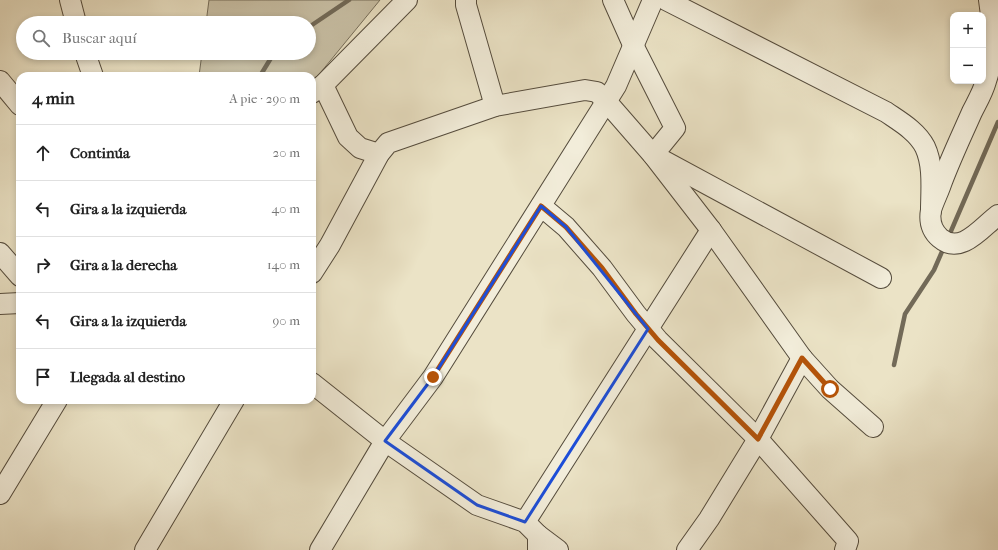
<!DOCTYPE html>
<html lang="es">
<head>
<meta charset="utf-8">
<style>
  :root { --surface:#fff; --page:#f6f6f6; --text:#222; --muted:#767676; --line:#e0e0e0 }
  body { margin:0; font-family:"IM FELL French Canon",serif; background:var(--page); color:var(--text) }
  .controls { position:absolute; right:12px; top:12px; display:grid; overflow:hidden; border-radius:8px; box-shadow:0 2px 6px #0003 }
  .controls button { width:36px; height:36px; display:grid; place-items:center; padding:0; border:0; border-bottom:1px solid var(--line); background:var(--surface); color:var(--text); font:20px sans-serif }
  .stop { position:absolute; width:12px; height:12px; margin:-9px; border:3px solid #b45309; border-radius:50%; background:#fff }
  .stop.end { background:#b45309; border-color:#fff; box-shadow:0 1px 4px #0008 }
  .list { margin:0; padding:0; list-style:none }
  h2 { display:flex; justify-content:space-between; align-items:center; height:52px; margin:0; padding:0 16px; font-size:17px }
  h2 small { font-size:13px; font-weight:400; color:var(--muted) }
  .list li { display:grid; grid-template-columns:26px 1fr auto; gap:12px; align-items:center; box-sizing:border-box; height:56px; padding:0 16px; border-top:1px solid var(--line) }
  .list b { display:block; font-size:15px; white-space:nowrap }
  .list em { font-size:13px; font-style:normal; color:var(--muted) }
  .icon { flex:none; width:22px; height:22px; fill:none; stroke:currentColor; stroke-width:2; stroke-linecap:round; stroke-linejoin:round }
  .map { position:relative; flex:none; width:998px; height:550px; overflow:hidden }
  .search { position:absolute; background:var(--surface); box-shadow:0 2px 6px #0003; left:16px; top:16px; width:300px; height:44px; display:flex; align-items:center; gap:10px; box-sizing:border-box; padding:0 14px; border-radius:22px; color:var(--muted); font-size:15px }
  .panel { position:absolute; background:var(--surface); box-shadow:0 2px 6px #0003; left:16px; top:72px; width:300px; height:332px; border-radius:12px }
  .map>svg:first-child { display:block }
  .green { fill:#c9c1a7; stroke:#766e5b }
  .lines { fill:none; stroke-linecap:round; stroke-linejoin:round }
  .stream { stroke:#726a58; stroke-width:4.5 }
  .minor-casing { stroke:#554c3d; stroke-width:22 }
  .minor { stroke:#f2edda; stroke-width:20 }
  .route { stroke:#b45309; stroke-width:5 }
  .marked { fill:none; stroke:#1d4ed8; stroke-width:3; stroke-linejoin:round }
</style>
</head>
<body>
<div class="map">
<svg width="998" height="550" viewBox="0 0 998 550">
  <rect width="100%" height="100%" fill="#ebe3c6"/>
  <filter id="stains"><feTurbulence type="fractalNoise" baseFrequency=".005" numOctaves="4"/><feColorMatrix values="0 0 0 0 .2 0 0 0 0 .09 0 0 0 0 .02 0 0 0 .5 -.17"/></filter>
  <radialGradient id="worn" r=".72"><stop offset=".6" stop-color="#630" stop-opacity="0"/><stop offset="1" stop-color="#630" stop-opacity=".3"/></radialGradient>
  <path class="green" d="M209,0H380L312,83V76H199L202,53H309V23H206Z"/>
  <g class="lines">
    <g class="stream">
      <path d="M309,27L349,0"/>
      <path d="M260,76L274,53"/>
      <path d="M948,238L998,122"/>
      <path d="M894,365L905,314L934,270L944,247"/>
    </g>
    <defs>
      <g id="minor">
        <path d="M70,0L76,23"/>
        <path d="M466,0V5L495,106"/>
        <path d="M613,0L634,47L675,128L653,155L881,278"/>
        <path d="M666,0L886,112C899,121 917,131 925,147C934,166 931,191 931,211"/>
        <path d="M989,0C993,27 995,55 986,81C983,92 977,102 972,112C961,137 949,162 940,187C937,195 933,203 931,210C929,221 932,231 940,238C961,256 982,227 998,215"/>
        <path d="M85,53L93,76"/>
        <path d="M0,81L20,105"/>
        <path d="M323,85L348,137L360,148L379,154"/>
        <path d="M312,93L323,85L407,0"/>
        <path d="M541,206L566,227L602,268L636,314L658,340L758,439L848,541L845,550"/>
        <path d="M0,253L20,276"/>
        <path d="M312,273L330,245L379,154L388,143L495,106L585,90L597,92L606,101L653,155L711,230L802,358L830,389L873,427"/>
        <path d="M0,304L20,303"/>
        <path d="M312,383L385,441L477,505L525,522L538,535V550"/>
        <path d="M0,494L57,400"/>
        <path d="M525,522L711,230"/>
        <path d="M538,535L558,550"/>
        <path d="M145,550L234,400"/>
        <path d="M320,550L385,441L433,377L616,86L653,0"/>
        <path d="M687,550L709,519L758,439L802,358"/>
      </g>
    </defs>
    <use href="#minor" class="minor-casing"/>
    <use href="#minor" class="minor"/>
  </g>
  <g class="lines">
    <path class="route" d="M433,377L541,206L566,227L602,268L636,314L658,340L758,439L802,358L830,389"/>
  </g>
  <path class="marked" d="M541,206L566,227L648,329L525,522L477,505L385,441L433,377Z"/>
  <rect width="100%" height="100%" filter="url(#stains)"/>
  <rect width="100%" height="100%" fill="url(#worn)"/>
</svg>
<div class="controls">
<button>+</button>
<button>−</button>
</div>
<div class="stop" style="left:830px;top:389px"></div>
<div class="stop end" style="left:433px;top:377px"></div>
<div class="search"><svg class="icon" aria-label="search" viewBox="0 0 24 24"><circle cx="10" cy="10" r="6"/><path d="M15 15l6 6"/></svg>Buscar aquí</div>
<section class="panel">
<h2>4 min<small>A pie · 290 m</small></h2>
<ul class="list">
<li><svg class="icon" aria-label="ahead" viewBox="0 0 24 24"><path d="M12 20V5M6 11l6-6 6 6"/></svg><div><b>Continúa</b></div><em>20 m</em></li>
<li><svg class="icon" aria-label="left" viewBox="0 0 24 24"><path d="M17 20v-9H6M10 6l-5 5 5 5"/></svg><div><b>Gira a la izquierda</b></div><em>40 m</em></li>
<li><svg class="icon" aria-label="right" viewBox="0 0 24 24"><path d="M7 20v-9h11M14 6l5 5-5 5"/></svg><div><b>Gira a la derecha</b></div><em>140 m</em></li>
<li><svg class="icon" aria-label="left" viewBox="0 0 24 24"><path d="M17 20v-9H6M10 6l-5 5 5 5"/></svg><div><b>Gira a la izquierda</b></div><em>90 m</em></li>
<li><svg class="icon" aria-label="arrive" viewBox="0 0 24 24"><path d="M6 21V4h12l-3 4 3 4H6"/></svg><div><b>Llegada al destino</b></div></li>
</ul>
</section>
</div>
</body>
</html>
